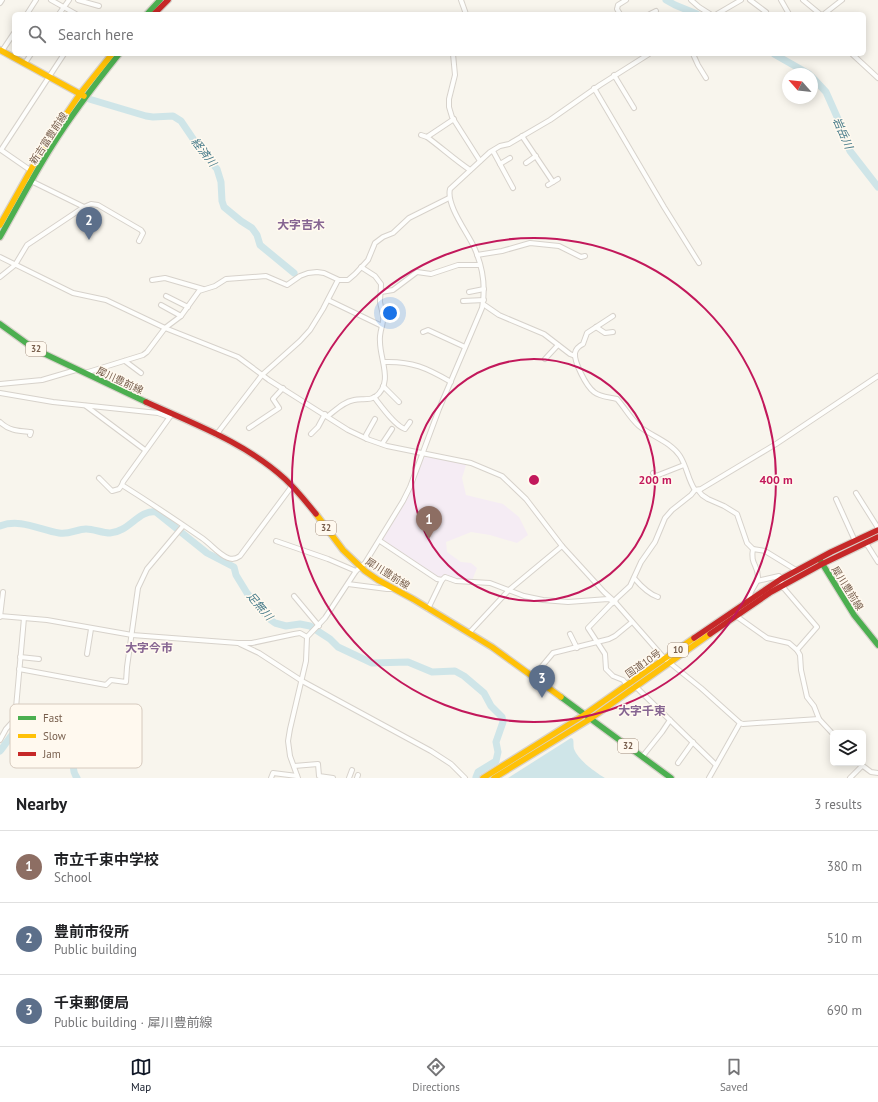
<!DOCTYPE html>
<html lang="en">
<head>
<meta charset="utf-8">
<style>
  :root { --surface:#fff; --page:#f2f2f2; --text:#202124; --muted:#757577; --line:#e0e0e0; --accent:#111827 }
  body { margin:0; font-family:"PT Sans","Noto Sans JP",sans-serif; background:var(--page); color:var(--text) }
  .controls { position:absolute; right:12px; bottom:12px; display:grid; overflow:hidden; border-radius:6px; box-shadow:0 2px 10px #0003 }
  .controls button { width:36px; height:36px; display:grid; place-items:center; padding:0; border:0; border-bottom:1px solid var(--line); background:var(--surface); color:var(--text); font:20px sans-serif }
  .compass { position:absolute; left:782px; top:68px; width:36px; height:36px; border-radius:50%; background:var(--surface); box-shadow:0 2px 10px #0003; rotate:297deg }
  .you { position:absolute; left:390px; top:313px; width:14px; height:14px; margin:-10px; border:3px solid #fff; border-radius:50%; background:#1a73e8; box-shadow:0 0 0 6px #1a73e833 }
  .badge { display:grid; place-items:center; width:26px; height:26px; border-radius:50%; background:var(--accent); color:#fff; font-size:13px; font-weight:700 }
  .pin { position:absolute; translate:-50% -33px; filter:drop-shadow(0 1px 2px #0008) }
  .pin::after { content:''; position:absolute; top:21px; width:14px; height:12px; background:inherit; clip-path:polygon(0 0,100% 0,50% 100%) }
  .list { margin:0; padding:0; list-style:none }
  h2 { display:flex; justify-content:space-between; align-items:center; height:52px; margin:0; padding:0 16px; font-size:17px }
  h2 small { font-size:13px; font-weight:400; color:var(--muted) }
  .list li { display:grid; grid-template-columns:26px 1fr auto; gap:12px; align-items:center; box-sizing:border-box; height:72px; padding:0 16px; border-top:1px solid var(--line) }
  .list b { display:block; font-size:15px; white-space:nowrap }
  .list p { margin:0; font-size:13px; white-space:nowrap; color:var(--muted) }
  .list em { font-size:13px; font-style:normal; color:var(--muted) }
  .icon { flex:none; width:22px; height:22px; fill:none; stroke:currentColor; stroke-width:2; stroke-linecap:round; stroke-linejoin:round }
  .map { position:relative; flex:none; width:878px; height:778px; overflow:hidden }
  .search { position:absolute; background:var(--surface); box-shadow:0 2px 10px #0003; left:12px; right:12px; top:12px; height:44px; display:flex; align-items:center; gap:10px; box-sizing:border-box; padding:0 14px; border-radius:6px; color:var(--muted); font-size:15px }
  .sheet { height:268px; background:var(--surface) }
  nav { display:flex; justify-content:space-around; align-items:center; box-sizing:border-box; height:56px; border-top:1px solid var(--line); background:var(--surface); font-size:11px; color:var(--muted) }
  nav a { display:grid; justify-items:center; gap:2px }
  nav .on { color:var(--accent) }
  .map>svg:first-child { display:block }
  .education { fill:#f5ecf4 }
  .water { fill:#cfe5e8 }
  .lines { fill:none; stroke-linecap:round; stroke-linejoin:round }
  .river { stroke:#cfe5e8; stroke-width:7 }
  .street-casing { stroke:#d7d2cb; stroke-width:6 }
  .fast-casing { stroke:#d8d2cb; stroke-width:8 }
  .slow-casing { stroke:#d8d2cb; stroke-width:8 }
  .jam-casing { stroke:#d8d2cb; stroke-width:8 }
  .street { stroke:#fefefc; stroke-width:4 }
  .fast { stroke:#4caf50; stroke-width:5.5 }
  .slow { stroke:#ffc107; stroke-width:5.5 }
  .jam { stroke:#c62828; stroke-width:5.5 }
  .ring { fill:none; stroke:#c2185b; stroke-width:2 }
  .labels { text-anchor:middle; stroke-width:3; stroke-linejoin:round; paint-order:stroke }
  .shield { fill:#fff9ef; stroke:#a08c7d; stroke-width:1 }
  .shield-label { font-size:9px; font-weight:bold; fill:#775e4c }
  .street-label { font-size:10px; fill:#775e4c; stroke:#fff9ef }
  .water-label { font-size:11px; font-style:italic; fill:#467a89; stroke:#fff9ef }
  .quarter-label { font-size:12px; font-weight:bold; fill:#866592; stroke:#fff9ef }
  .key { fill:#fff9ef; stroke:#d6cabe; stroke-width:1 }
  .key-label { font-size:11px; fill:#775e4c }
  .centre { fill:#c2185b; stroke:#fff9ef; stroke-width:2 }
  .ring-label { font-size:12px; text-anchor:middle; font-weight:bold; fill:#c2185b; stroke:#fff9ef; stroke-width:3; stroke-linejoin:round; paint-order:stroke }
</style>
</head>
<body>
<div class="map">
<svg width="878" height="778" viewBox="0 0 878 778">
  <rect width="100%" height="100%" fill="#f8f5ed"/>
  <path class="education" d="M425,456L440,457L467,462L462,478L466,495L503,504L519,517L528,535L517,543L490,535L471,532L446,542L447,552L461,562L471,563L477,568L471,583L445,577L442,580L380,541L403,501Z"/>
  <path class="water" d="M571,738L573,739C574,742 573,746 574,749C578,760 595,772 605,778H508Z"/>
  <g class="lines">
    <g class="river">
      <path d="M666,0L675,5L697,14"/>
      <path d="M774,54L809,74"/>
      <path d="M812,77L826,92L838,119L845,140L850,151L878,187"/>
      <path d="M89,99L146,116L153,117L173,116L181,121L202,152L217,169L221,182L222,201L224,207L241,221L252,228L257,235L260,245L294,273"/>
      <path d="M0,526C20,518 40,530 59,533C69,535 77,529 86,529C94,529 102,533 110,533C129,532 139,509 156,512L207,553L234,567L236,575L247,593L268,618L275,623L286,626L300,624L310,626L330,639L338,647L372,663L408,662L432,672L455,671L464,676L484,693L491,706L502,717L503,722L496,742L498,752L496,761L478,772L476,777"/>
      <path d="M0,751C10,739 22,713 42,726C47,730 50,736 57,737C64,739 78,739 81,747C85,759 66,762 77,778"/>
    </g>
    <defs>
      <g id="street">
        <path d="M51,0L76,14"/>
        <path d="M78,0L99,6"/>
        <path d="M461,0L466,14"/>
        <path d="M691,0L699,7L710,14"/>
        <path d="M750,0L766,12"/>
        <path d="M781,0L789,14"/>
        <path d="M803,0L820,14"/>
        <path d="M0,3L2,0"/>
        <path d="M27,14L36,0"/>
        <path d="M59,14L69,0"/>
        <path d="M620,14L617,9L618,5L626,0"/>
        <path d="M650,14L656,11"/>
        <path d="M717,14L741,0"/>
        <path d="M824,14L842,0"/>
        <path d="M2,51L14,33"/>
        <path d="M453,54L455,75L449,99V107L452,117L480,161"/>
        <path d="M693,54L698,65L706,78"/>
        <path d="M852,54L878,78"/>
        <path d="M25,63L31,54"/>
        <path d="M614,75L634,108"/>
        <path d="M594,88L664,207L699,263"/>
        <path d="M421,135L427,137L454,119"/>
        <path d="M522,136L553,182"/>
        <path d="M427,137C442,148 455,160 470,170"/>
        <path d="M493,151L513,188"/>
        <path d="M526,163L536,156"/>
        <path d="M500,164L510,158"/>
        <path d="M30,170L1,150L64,54"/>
        <path d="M29,180L84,207"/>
        <path d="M548,185L558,179"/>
        <path d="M477,255L502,251L530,243L559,246L581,257L585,256"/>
        <path d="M0,257L73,293L106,300L165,328L238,357L269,380L348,430L367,439L387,446L471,463L502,476L526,499L562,546L604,592L615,602L665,659L701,688L740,723L743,724L819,719"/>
        <path d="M0,277L15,265L27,245L84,207L91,204L98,205L141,230L143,233L139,241"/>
        <path d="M152,280L165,278L203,289"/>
        <path d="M381,292L393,290L417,272L431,274L458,265H480"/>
        <path d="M469,292L484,289"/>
        <path d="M166,296L188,307"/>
        <path d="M328,300L382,326"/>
        <path d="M463,301L484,300"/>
        <path d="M483,304L499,315L544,334L570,354L575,356"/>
        <path d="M161,305L181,316"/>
        <path d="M613,316L587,333L583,344C579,346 576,348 575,353C574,362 586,386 594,392C600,397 609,397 617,399C625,408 630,418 639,426C651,436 671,442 680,456C687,467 688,480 695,490"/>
        <path d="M596,327L605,333L613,332"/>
        <path d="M423,332L428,330L465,347"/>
        <path d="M545,359L558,345"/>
        <path d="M125,361L141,373"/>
        <path d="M384,362C412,361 427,368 451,382"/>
        <path d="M85,373L143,355L147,352L165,328L181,316L199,291L215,286L226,279L266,276L287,285L300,276L308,273L317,272L324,273L339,280H348L355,274L368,260L375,243L383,237L393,233L409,218L449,198"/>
        <path d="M0,384L42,380L76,370"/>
        <path d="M383,386L399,402"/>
        <path d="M0,393L53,402L158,413L169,417"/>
        <path d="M374,397C381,406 395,426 405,429L410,422"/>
        <path d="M86,406L145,450"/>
        <path d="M172,414L123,482L122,485C149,502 176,520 202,538C211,544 218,554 228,558C233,560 236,559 240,556L292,486"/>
        <path d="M328,416C336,410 343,402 354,400C361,398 368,401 375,397C394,383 380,360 380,342C379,334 382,328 383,321C384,315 381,308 380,302C380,296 381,290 381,284L375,276L361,267"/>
        <path d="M0,422C9,431 19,431 31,432L30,435"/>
        <path d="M249,428L279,408L273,399L283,388"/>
        <path d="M311,434L318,427L325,414"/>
        <path d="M216,435L262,375L300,341L310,330L323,309L338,280"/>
        <path d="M367,439L366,435L375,419"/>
        <path d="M382,444L392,429"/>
        <path d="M653,473L656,476L684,465"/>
        <path d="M99,478L112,491L119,489L122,485"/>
        <path d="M698,490L702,495L708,499L724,506L737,514L747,543L753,549L765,551L796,570"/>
        <path d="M856,493L878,528"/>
        <path d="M836,499L855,541"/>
        <path d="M276,541L328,559L356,571"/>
        <path d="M380,541L437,579L442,580"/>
        <path d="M866,543L878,562"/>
        <path d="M634,578C640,585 648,594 658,597"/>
        <path d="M757,581L779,576L781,579L782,586L817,627L797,650"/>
        <path d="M348,584L387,589H393"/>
        <path d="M294,596L319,626"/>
        <path d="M749,600C749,590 758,584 758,577C758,565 750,564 753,549"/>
        <path d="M428,609L442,580L445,577L456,581L490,583L524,596L543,600L568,602L608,599L613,601"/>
        <path d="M0,616L47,620L132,635L238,643H252L294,634L300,633L307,637"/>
        <path d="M736,616L767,638L789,643L797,650L800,655L801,670L807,697L814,706L819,719L833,734"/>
        <path d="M0,617L3,592"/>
        <path d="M469,633L509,590L562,546"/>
        <path d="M570,634L577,648"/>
        <path d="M240,644L259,653L302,681L431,751L451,764L465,778"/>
        <path d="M87,654L91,629"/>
        <path d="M20,657L39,659"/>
        <path d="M19,669L106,685L111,680L126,682L127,667L138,588L147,569L183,526"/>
        <path d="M533,677L553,653L609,639L615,636L632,622"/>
        <path d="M627,685L623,680L613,676L606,669L605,654L588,628L611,604L615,602L616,599L630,586L641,562L655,542L665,518L672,510L691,495L695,490L701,489L776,444L878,376"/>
        <path d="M634,687H636L716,765"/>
        <path d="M0,740L6,729L15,719L24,618"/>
        <path d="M642,757L662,732L670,720"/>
        <path d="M678,763L693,742"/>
        <path d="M859,763L871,772L878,773"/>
        <path d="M294,766L318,764L319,776L333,778"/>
        <path d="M271,778L273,773L297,776"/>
        <path d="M298,778L290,756L288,741L290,729L306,661L307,637L325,618L356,571L365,563L403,501L410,487L439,409L482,308C486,287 483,267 474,247C467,232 446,205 450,189L490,152L500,146L509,144L550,120L600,85L649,54"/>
        <path d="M349,778L352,770"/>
        <path d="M357,778L358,775"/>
        <path d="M709,778L740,723"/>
        <path d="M850,778L862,766"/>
      </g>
      <g id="fast">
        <path d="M147,14L160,0"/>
        <path d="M0,237C17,207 33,176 52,146C72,114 95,84 119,54"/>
        <path d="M0,324L29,345L45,354L146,402"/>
        <path d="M820,560L854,615L878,645"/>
        <path d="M561,697L671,778"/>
      </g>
      <g id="slow">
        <path d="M0,50L84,96"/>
        <path d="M0,225L42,150L80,94L112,54"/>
        <path d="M316,514L343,550L365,571L378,580L413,599L492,647L561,697"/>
        <path d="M483,778L584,715L694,638"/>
        <path d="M494,778L590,719L710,634"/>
      </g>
      <g id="jam">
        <path d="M154,14L168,0"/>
        <path d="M146,402C194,424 246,443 285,479C297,490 306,502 316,514"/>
        <path d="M710,634L771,592L822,564L878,537"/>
        <path d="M694,638L781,579L831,552L878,530"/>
      </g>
    </defs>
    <use href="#street" class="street-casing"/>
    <use href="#fast" class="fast-casing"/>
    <use href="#slow" class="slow-casing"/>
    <use href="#jam" class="jam-casing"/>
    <use href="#street" class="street"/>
    <use href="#fast" class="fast"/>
    <use href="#slow" class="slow"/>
    <use href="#jam" class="jam"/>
  </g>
  <g class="ring">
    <circle cx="534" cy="480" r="121"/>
    <circle cx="534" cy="480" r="242"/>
  </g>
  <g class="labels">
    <g class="shield">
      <rect x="26" y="342" width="20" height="14" rx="3"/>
      <rect x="316" y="521" width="20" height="14" rx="3"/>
      <rect x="668" y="643" width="20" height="14" rx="3"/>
      <rect x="618" y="739" width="20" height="14" rx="3"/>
    </g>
    <g class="shield-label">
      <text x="36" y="352">32</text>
      <text x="326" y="531">32</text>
      <text x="678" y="653">10</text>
      <text x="628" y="749">32</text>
    </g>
    <g class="street-label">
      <text transform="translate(48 138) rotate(-57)" y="4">新吉富豊前線</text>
      <text transform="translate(120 380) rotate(25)" y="4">犀川豊前線</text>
      <text transform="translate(388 573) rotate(32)" y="4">犀川豊前線</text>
      <text transform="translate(848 588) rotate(58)" y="4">犀川豊前線</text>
      <text transform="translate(643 663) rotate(-35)" y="4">国道10号</text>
    </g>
    <g class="water-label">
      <text transform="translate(843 133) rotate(66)" y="4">岩岳川</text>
      <text transform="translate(204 152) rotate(52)" y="4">経済川</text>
      <text transform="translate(260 606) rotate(49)" y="4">足無川</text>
    </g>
    <g class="quarter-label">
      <text x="301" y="229">大字吉木</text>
      <text x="149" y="652">大字今市</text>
      <text x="642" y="715">大字千束</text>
    </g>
  </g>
  <rect x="10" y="704" width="132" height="64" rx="6" class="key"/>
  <rect x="18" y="716" width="18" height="4" fill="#4caf50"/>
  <rect x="18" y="734" width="18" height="4" fill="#ffc107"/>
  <rect x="18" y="752" width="18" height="4" fill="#c62828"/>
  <g class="key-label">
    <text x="43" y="722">Fast</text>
    <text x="43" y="740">Slow</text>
    <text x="43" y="758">Jam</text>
  </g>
  <circle cx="534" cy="480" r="6" class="centre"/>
  <g class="ring-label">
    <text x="655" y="484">200 m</text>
    <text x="776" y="484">400 m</text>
  </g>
</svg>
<div class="controls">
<button><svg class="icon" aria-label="layers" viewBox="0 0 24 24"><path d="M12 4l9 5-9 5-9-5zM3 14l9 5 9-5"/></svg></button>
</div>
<svg class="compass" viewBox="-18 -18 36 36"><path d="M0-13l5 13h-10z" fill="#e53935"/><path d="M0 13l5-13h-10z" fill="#757577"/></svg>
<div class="you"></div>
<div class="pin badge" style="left:429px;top:539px;background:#8d6e63">1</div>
<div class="pin badge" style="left:89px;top:240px;background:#5c6f8a">2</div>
<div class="pin badge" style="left:542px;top:698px;background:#5c6f8a">3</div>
<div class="search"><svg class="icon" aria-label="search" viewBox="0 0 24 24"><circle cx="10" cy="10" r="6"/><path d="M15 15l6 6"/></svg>Search here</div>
</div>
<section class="sheet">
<h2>Nearby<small>3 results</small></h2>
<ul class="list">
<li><span class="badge" style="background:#8d6e63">1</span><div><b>市立千束中学校</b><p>School</p></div><em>380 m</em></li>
<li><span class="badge" style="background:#5c6f8a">2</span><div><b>豊前市役所</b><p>Public building</p></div><em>510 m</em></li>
<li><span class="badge" style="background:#5c6f8a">3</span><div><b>千束郵便局</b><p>Public building · 犀川豊前線</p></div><em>690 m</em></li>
</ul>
</section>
<nav>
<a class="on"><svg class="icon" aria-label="map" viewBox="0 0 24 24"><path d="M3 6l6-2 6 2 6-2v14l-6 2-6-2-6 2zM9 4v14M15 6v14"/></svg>Map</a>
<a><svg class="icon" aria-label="directions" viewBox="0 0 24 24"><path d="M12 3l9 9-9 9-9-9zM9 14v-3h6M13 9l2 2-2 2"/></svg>Directions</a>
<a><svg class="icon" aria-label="saved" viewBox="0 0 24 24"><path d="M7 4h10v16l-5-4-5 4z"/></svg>Saved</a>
</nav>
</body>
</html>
